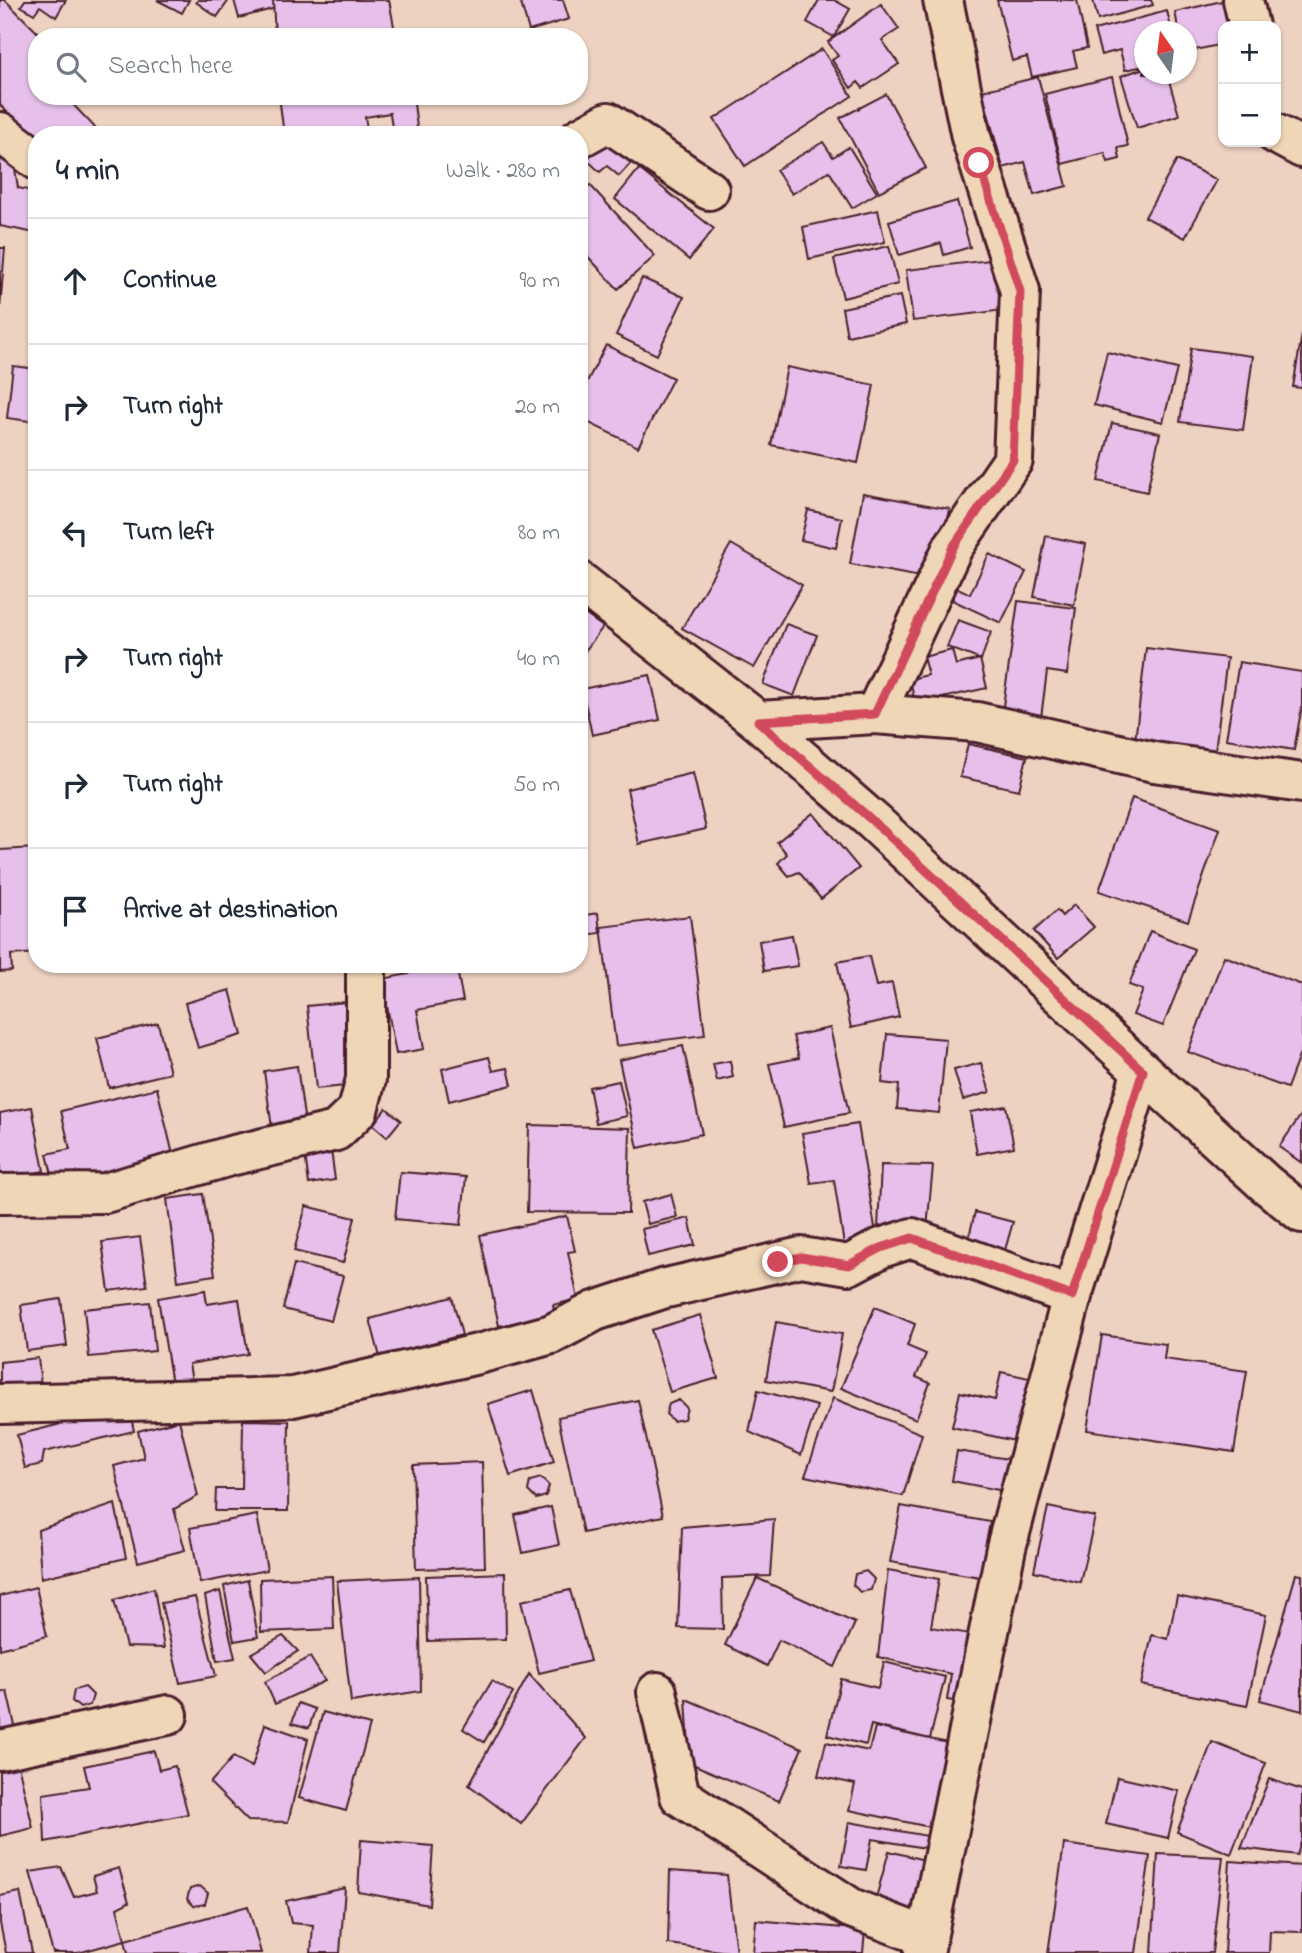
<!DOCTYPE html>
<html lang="en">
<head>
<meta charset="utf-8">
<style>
  :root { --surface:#fff; --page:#f2f2f3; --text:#1f2937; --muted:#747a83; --line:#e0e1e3 }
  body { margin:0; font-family:"Indie Flower",sans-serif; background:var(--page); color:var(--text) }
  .controls { position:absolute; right:21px; top:21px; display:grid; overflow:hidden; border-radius:14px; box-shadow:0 2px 5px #0004 }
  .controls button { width:63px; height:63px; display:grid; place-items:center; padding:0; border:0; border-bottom:2px solid var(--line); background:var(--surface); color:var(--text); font:35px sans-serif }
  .compass { position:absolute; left:1134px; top:21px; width:63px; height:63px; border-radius:50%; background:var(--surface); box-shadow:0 2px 5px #0004; rotate:346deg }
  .stop { position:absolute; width:21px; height:21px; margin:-16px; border:5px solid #d1495b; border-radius:50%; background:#fff }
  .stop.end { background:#d1495b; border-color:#fff; box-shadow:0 2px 7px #0008 }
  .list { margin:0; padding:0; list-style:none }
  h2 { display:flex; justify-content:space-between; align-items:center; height:91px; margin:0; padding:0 28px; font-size:30px }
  h2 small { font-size:23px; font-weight:400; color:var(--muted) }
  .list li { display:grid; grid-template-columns:46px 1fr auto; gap:21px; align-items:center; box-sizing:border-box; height:126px; padding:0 28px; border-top:2px solid var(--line) }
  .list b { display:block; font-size:26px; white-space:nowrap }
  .list em { font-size:23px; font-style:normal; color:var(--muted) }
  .icon { flex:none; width:38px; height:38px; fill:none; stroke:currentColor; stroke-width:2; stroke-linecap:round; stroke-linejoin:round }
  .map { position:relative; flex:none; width:1302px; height:1953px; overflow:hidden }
  .search { position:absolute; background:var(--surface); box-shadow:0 2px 5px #0004; left:28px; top:28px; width:560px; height:77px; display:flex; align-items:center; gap:18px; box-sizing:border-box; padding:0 24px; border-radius:28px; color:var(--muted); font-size:26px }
  .panel { position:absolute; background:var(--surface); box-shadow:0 2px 5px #0004; left:28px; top:126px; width:560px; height:847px; border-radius:28px }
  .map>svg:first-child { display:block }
  .building { fill:#e6c0ea; stroke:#4a1f2b; stroke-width:2 }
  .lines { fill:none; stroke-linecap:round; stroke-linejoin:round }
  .minor-casing { stroke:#4a1f2b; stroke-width:44 }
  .minor { stroke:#efd6b7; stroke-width:38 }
  .route { stroke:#d1495b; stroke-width:9 }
</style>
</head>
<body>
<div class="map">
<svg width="1302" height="1953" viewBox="0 0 1302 1953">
  <rect width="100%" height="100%" fill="#edd2c1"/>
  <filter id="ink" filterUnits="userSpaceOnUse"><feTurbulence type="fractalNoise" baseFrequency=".0143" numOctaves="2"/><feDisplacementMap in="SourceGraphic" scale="14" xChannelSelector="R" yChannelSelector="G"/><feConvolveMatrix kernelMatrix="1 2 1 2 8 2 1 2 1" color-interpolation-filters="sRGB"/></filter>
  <g filter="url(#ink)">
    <g class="building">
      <path d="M0,0H5L42,37H37V55L31,61L37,67V96H65L102,135H37V142L0,105Z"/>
      <path d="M25,0H66L56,17L40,6L34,14L21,6Z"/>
      <path d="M157,0H189L182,13Z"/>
      <path d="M198,0H229L217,17L196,2Z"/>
      <path d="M234,0H305L239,18Z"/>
      <path d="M273,0H389L396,37H275Z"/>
      <path d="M520,0H563L569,19L529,31Z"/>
      <path d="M819,0H834L850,9L834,37L807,22Z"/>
      <path d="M997,0H1077L1087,48L1073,51L1077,67L1032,77L1027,57L1012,61Z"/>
      <path d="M1093,0H1151L1153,5L1098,20Z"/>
      <path d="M1226,0L1234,26H1223V44L1186,52V32H1179L1175,12Z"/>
      <path d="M881,4L899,29L882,40L899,64L863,88L858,82L851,88L832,60L838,56L828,42Z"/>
      <path d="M1167,11L1172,32H1144V66L1125,70L1120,50L1101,55L1094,30Z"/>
      <path d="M822,49L852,96L745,166L714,119Z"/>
      <path d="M1144,68V74H1167L1179,115L1137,128L1121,76Z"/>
      <path d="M1038,77L1067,186L1034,195L1025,162L1003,168L982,91Z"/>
      <path d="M1112,77L1128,146L1118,148L1120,159L1108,162L1105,153L1062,164L1045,94Z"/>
      <path d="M886,94L926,168L879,192L840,118Z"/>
      <path d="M279,96H413L418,135H393L390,113L365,117L368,135H284Z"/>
      <path d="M603,139L631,163L619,176L607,166L600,172L585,158Z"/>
      <path d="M823,142L833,157L849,147L877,193L852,208L829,171L792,194L776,170Z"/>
      <path d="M0,159L14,162L18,188L37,192L35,233L0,226Z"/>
      <path d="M1177,160L1217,180L1185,238L1145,217Z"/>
      <path d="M639,169L714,229L689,260L615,199Z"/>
      <path d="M590,185L655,256L618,289L579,247V195Z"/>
      <path d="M957,201L970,247L944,255L941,243L899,255L889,221Z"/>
      <path d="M878,210L885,242L809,259L803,227Z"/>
      <path d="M889,246L898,284L843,298L834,259Z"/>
      <path d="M0,248H5L0,309Z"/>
      <path d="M998,259L1005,310L913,321L906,270Z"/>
      <path d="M642,278L684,297L657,355L616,335Z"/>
      <path d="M900,296L906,324L847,336L842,308Z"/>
      <path d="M1302,334V388L1293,387Z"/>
      <path d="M606,345L673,378L638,447L579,418V397Z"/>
      <path d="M1191,348L1253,356L1243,430L1180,422Z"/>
      <path d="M1107,352L1177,369L1163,422L1094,405Z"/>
      <path d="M13,366L37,369V422L7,418Z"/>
      <path d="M787,367L874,385L858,463L771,445Z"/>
      <path d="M1112,423L1160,433L1147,492L1098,481Z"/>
      <path d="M863,493L950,509L937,580L850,564Z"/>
      <path d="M808,510L842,518L836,548L801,540Z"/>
      <path d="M1046,536L1086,544L1074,605L1034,597Z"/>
      <path d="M731,544L802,585L754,668L682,628Z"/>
      <path d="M989,554L1026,572L1001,623L952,600L958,588L970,594Z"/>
      <path d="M37,559V584L30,561Z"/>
      <path d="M1018,601L1076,608L1067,674L1047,671L1041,718L1002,713Z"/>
      <path d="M579,610L603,627L579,659Z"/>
      <path d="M958,620L991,632L981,660L947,647Z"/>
      <path d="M786,624L817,635L794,696L763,684Z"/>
      <path d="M1146,648L1227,658L1215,751L1135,741Z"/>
      <path d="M952,650L956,665L980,659L987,688L915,704L910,679L928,675L923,657Z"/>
      <path d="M1239,662L1302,672V706L1294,750L1226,739Z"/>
      <path d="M650,675L660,720L592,735L582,689Z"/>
      <path d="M968,744L1027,757L1019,790L960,777Z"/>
      <path d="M693,773L706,829L639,844L627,789Z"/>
      <path d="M1132,798L1220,829L1188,921L1099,891Z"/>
      <path d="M813,813L859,868L821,899L799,872L789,876L778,863L787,854L777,842Z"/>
      <path d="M37,848V953L11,955L12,971L0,972V850Z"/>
      <path d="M1074,905L1094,927L1058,958L1034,931L1057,910L1062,916Z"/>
      <path d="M598,913L600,933L579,936V916Z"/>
      <path d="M690,916L705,1035L616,1046L601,927Z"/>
      <path d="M1150,931L1194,949L1163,1026L1133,1015L1143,990L1129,985Z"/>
      <path d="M792,935L798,966L764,971L759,941Z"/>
      <path d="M869,956L876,986L892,983L899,1017L851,1028L837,962Z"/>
      <path d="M1224,956L1302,985V1048L1287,1088L1188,1052Z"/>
      <path d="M407,964H456L463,1001L417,1010L424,1049L396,1054L382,979L409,974Z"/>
      <path d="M230,990L242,1035L198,1048L185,1003Z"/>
      <path d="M346,1002L355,1085L316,1089L307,1006Z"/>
      <path d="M158,1023L170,1073L109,1088L97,1038Z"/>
      <path d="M830,1028L849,1113L784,1127L769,1064L799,1058L793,1036Z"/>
      <path d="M887,1034L946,1039L939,1113L897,1109L899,1085L882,1083Z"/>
      <path d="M683,1046L702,1134L638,1148L619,1060Z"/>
      <path d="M489,1057L493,1071L508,1068L512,1085L449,1101L442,1069Z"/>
      <path d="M730,1061L733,1077L717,1081L713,1064Z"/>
      <path d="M981,1063L990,1092L963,1100L954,1070Z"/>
      <path d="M297,1066L306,1131L273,1135L264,1071Z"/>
      <path d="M619,1081L627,1116L596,1123L589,1087Z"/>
      <path d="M157,1088L175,1163L56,1191L47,1154L70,1149L61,1111Z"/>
      <path d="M1006,1106L1014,1147L977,1154L970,1112Z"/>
      <path d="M32,1107L44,1171L0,1179V1113Z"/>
      <path d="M386,1108L401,1120L387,1137L373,1125Z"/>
      <path d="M1301,1115L1302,1116V1163L1279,1147Z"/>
      <path d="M858,1124L877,1240L844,1245L834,1180L811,1183L802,1133Z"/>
      <path d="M529,1125L630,1128L628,1213L527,1212Z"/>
      <path d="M331,1150L335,1180L309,1184L305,1154Z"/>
      <path d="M881,1165L933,1166L927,1228H878Z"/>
      <path d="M400,1172L466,1177L461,1225L395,1219Z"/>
      <path d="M203,1194L215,1275L178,1281L167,1199Z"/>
      <path d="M671,1194L677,1217L648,1224L642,1202Z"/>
      <path d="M306,1206L355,1218L343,1263L294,1251Z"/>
      <path d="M975,1212L1013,1222L1005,1250L968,1241Z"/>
      <path d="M567,1216L575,1251L568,1252L578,1299L553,1305L555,1315L499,1326L480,1235Z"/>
      <path d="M689,1218L695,1245L648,1256L642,1229Z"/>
      <path d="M140,1237L147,1286L109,1291L102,1242Z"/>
      <path d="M294,1264L343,1276L331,1321L283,1309Z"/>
      <path d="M205,1290L207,1304L239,1299L248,1354L189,1364L193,1387L173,1390L158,1298Z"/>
      <path d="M452,1297L462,1335L380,1357L370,1319Z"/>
      <path d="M61,1299L67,1346L27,1351L21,1305Z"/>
      <path d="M150,1302L155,1351L89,1357L84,1309Z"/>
      <path d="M875,1307L915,1324L907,1346L926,1354L916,1377L930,1383L916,1419L841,1388Z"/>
      <path d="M700,1315L718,1378L670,1392L651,1330Z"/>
      <path d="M776,1322L842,1334L831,1392L766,1380Z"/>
      <path d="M1102,1335L1166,1344L1164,1359L1247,1371L1234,1452L1087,1430Z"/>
      <path d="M38,1358L41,1385L0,1389V1362Z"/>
      <path d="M1001,1372L1034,1379L1019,1442L952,1427L960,1392L995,1400Z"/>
      <path d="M533,1390L554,1462L510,1476L488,1404Z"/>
      <path d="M758,1390L817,1406L801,1455L749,1432Z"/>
      <path d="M833,1398L922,1434L903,1496L805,1476Z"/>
      <path d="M638,1400L663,1516L583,1533L558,1417Z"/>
      <path d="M679,1400L687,1408L684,1419L673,1421L666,1414L669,1404Z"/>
      <path d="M129,1407L134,1431L44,1452L42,1464L25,1468L17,1435Z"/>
      <path d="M179,1420L198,1496L174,1509L185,1550L138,1562L114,1466L144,1458L138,1431Z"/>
      <path d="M243,1420L289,1421L288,1511H215L216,1489H242Z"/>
      <path d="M957,1451L1009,1459L1004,1491L952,1481Z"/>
      <path d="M482,1462L485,1567L416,1569L413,1465Z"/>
      <path d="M541,1478L549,1486L546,1496L536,1499L528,1491L530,1481Z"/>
      <path d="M115,1504L126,1558L41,1578L38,1530Z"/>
      <path d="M901,1506L990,1522L980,1577L890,1562Z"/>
      <path d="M551,1507L559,1545L523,1553L515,1515Z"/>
      <path d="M1048,1507L1095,1517L1080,1582L1034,1571Z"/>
      <path d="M257,1515L267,1570L200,1583L190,1528Z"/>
      <path d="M774,1519L770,1576L722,1578L723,1629L678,1628L682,1527Z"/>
      <path d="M888,1570L939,1579L931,1627L980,1636L969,1704L947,1700L951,1674L878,1657Z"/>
      <path d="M866,1571L874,1579L871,1590L860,1592L853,1585L855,1574Z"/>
      <path d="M505,1573L506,1639L428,1641L426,1576Z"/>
      <path d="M1296,1574L1302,1575V1711L1260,1700Z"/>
      <path d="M332,1576L334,1629L261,1632L260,1579Z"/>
      <path d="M419,1577L421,1691L351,1702L337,1581Z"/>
      <path d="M757,1578L855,1623L835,1667L779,1640L767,1666L725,1645Z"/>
      <path d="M248,1580L258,1637L234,1641L224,1586Z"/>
      <path d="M36,1587L47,1636L0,1649V1596Z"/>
      <path d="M154,1588L164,1648L126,1647L114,1600Z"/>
      <path d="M570,1590L590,1661L539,1673L521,1601Z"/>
      <path d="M220,1591L235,1658L217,1661L205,1596Z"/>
      <path d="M1177,1596L1266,1615L1247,1706L1141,1685L1152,1635L1168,1639Z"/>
      <path d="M195,1597L216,1676L180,1683L161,1603Z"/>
      <path d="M283,1636L298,1651L266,1672L251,1654Z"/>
      <path d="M310,1657L325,1681L275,1704L265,1682Z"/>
      <path d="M884,1662L945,1677L930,1739L871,1725L866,1745L827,1735L841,1679L878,1688Z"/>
      <path d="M529,1674L586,1738L521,1824L469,1785Z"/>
      <path d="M492,1681L513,1693L484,1742L463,1729Z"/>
      <path d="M85,1687L93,1695L90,1705L80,1708L72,1701L74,1690Z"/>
      <path d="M7,1691L18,1739L0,1742V1693Z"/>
      <path d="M686,1699L802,1748L779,1801L690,1763Z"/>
      <path d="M298,1703L315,1709L309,1728L292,1723Z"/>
      <path d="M323,1712L370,1725L346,1811L299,1798Z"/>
      <path d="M265,1724L308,1739L288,1822L248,1821L210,1783L233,1757L252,1767Z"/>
      <path d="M875,1727L957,1745L939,1829L849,1810L855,1784L818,1776L826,1742L869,1751Z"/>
      <path d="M1212,1742L1266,1763L1231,1854L1177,1832Z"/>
      <path d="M154,1751L159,1770L175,1766L188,1814L45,1842L43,1794L89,1787L84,1766Z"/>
      <path d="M16,1756L33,1828L0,1836V1759Z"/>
      <path d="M1117,1777L1179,1791L1168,1838L1106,1824Z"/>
      <path d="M1269,1779L1302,1790V1839L1297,1855L1241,1848Z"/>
      <path d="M849,1822L933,1837L931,1849L872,1839L866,1870L841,1866Z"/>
      <path d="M361,1840L433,1846L429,1905L358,1892Z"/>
      <path d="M1064,1844L1150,1856L1136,1953H1048Z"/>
      <path d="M889,1851L932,1862L917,1917L874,1905Z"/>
      <path d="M1158,1854L1223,1857L1212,1953H1152Z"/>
      <path d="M1230,1861L1302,1866V1932L1270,1931L1269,1953H1224Z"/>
      <path d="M61,1867L74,1897L97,1891L93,1876L119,1868L129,1902L117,1908L125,1940L78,1953H53L30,1872Z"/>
      <path d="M670,1871L727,1875L736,1953L668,1944Z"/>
      <path d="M200,1886L208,1893L205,1904L194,1906L187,1899L190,1889Z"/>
      <path d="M345,1888L340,1953H311L313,1925L291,1923L286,1901Z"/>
      <path d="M20,1892L32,1953H6L0,1923V1896Z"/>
      <path d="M248,1906L261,1953H128L125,1940Z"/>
      <path d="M756,1920L865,1930L863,1953H753Z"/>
    </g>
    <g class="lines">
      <defs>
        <g id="minor">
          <path d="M1243,0L1249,26"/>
          <path d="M0,132L37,160"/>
          <path d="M1276,134L1302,148"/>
          <path d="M579,138L608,122L709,190"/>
          <path d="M579,581L758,721L874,822L1142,1071L1266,1184L1302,1213"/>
          <path d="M875,714L953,547L1013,460L1020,291L971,137L943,0"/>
          <path d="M758,721L875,714L977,722L1154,762L1302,783"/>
          <path d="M0,1194L105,1193L230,1156L336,1131L358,1110L366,1079V964"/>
          <path d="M0,1404L293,1397L482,1353L552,1334L595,1311L662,1289L801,1257L849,1265L881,1248L912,1238L1072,1296"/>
          <path d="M657,1692L680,1796L851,1908L927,1937"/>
          <path d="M0,1750L168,1715"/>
          <path d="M924,1953L1006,1548L1072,1296L1142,1071"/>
        </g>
      </defs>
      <use href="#minor" class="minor-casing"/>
      <use href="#minor" class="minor"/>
    </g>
  </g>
  <g class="lines" filter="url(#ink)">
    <path class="route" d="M778,1262L801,1257L849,1265L881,1248L912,1238L1072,1296L1143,1071L874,822L758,721L875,714L953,547L1013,460L1020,291L979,163"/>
  </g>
</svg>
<div class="controls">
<button>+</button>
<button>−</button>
</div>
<svg class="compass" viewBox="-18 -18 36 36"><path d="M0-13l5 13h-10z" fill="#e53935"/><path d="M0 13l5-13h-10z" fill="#747a83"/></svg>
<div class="stop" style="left:979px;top:163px"></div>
<div class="stop end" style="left:778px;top:1262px"></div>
<div class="search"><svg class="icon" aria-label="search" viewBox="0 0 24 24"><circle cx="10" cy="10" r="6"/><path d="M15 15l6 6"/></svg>Search here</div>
<section class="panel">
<h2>4 min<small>Walk · 280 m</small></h2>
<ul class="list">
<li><svg class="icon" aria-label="ahead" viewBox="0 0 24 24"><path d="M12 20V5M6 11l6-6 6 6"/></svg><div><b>Continue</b></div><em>90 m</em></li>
<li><svg class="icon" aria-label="right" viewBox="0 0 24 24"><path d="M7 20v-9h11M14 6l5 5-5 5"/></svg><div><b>Turn right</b></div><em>20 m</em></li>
<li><svg class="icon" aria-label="left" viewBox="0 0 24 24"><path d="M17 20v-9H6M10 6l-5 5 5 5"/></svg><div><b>Turn left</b></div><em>80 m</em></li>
<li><svg class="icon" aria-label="right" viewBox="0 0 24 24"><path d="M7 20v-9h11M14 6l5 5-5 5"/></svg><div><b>Turn right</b></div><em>40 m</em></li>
<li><svg class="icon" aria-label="right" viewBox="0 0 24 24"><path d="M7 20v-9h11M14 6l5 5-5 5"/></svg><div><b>Turn right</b></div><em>50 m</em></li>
<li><svg class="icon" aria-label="arrive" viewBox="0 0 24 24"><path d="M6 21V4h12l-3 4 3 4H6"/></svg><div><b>Arrive at destination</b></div></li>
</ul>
</section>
</div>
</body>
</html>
